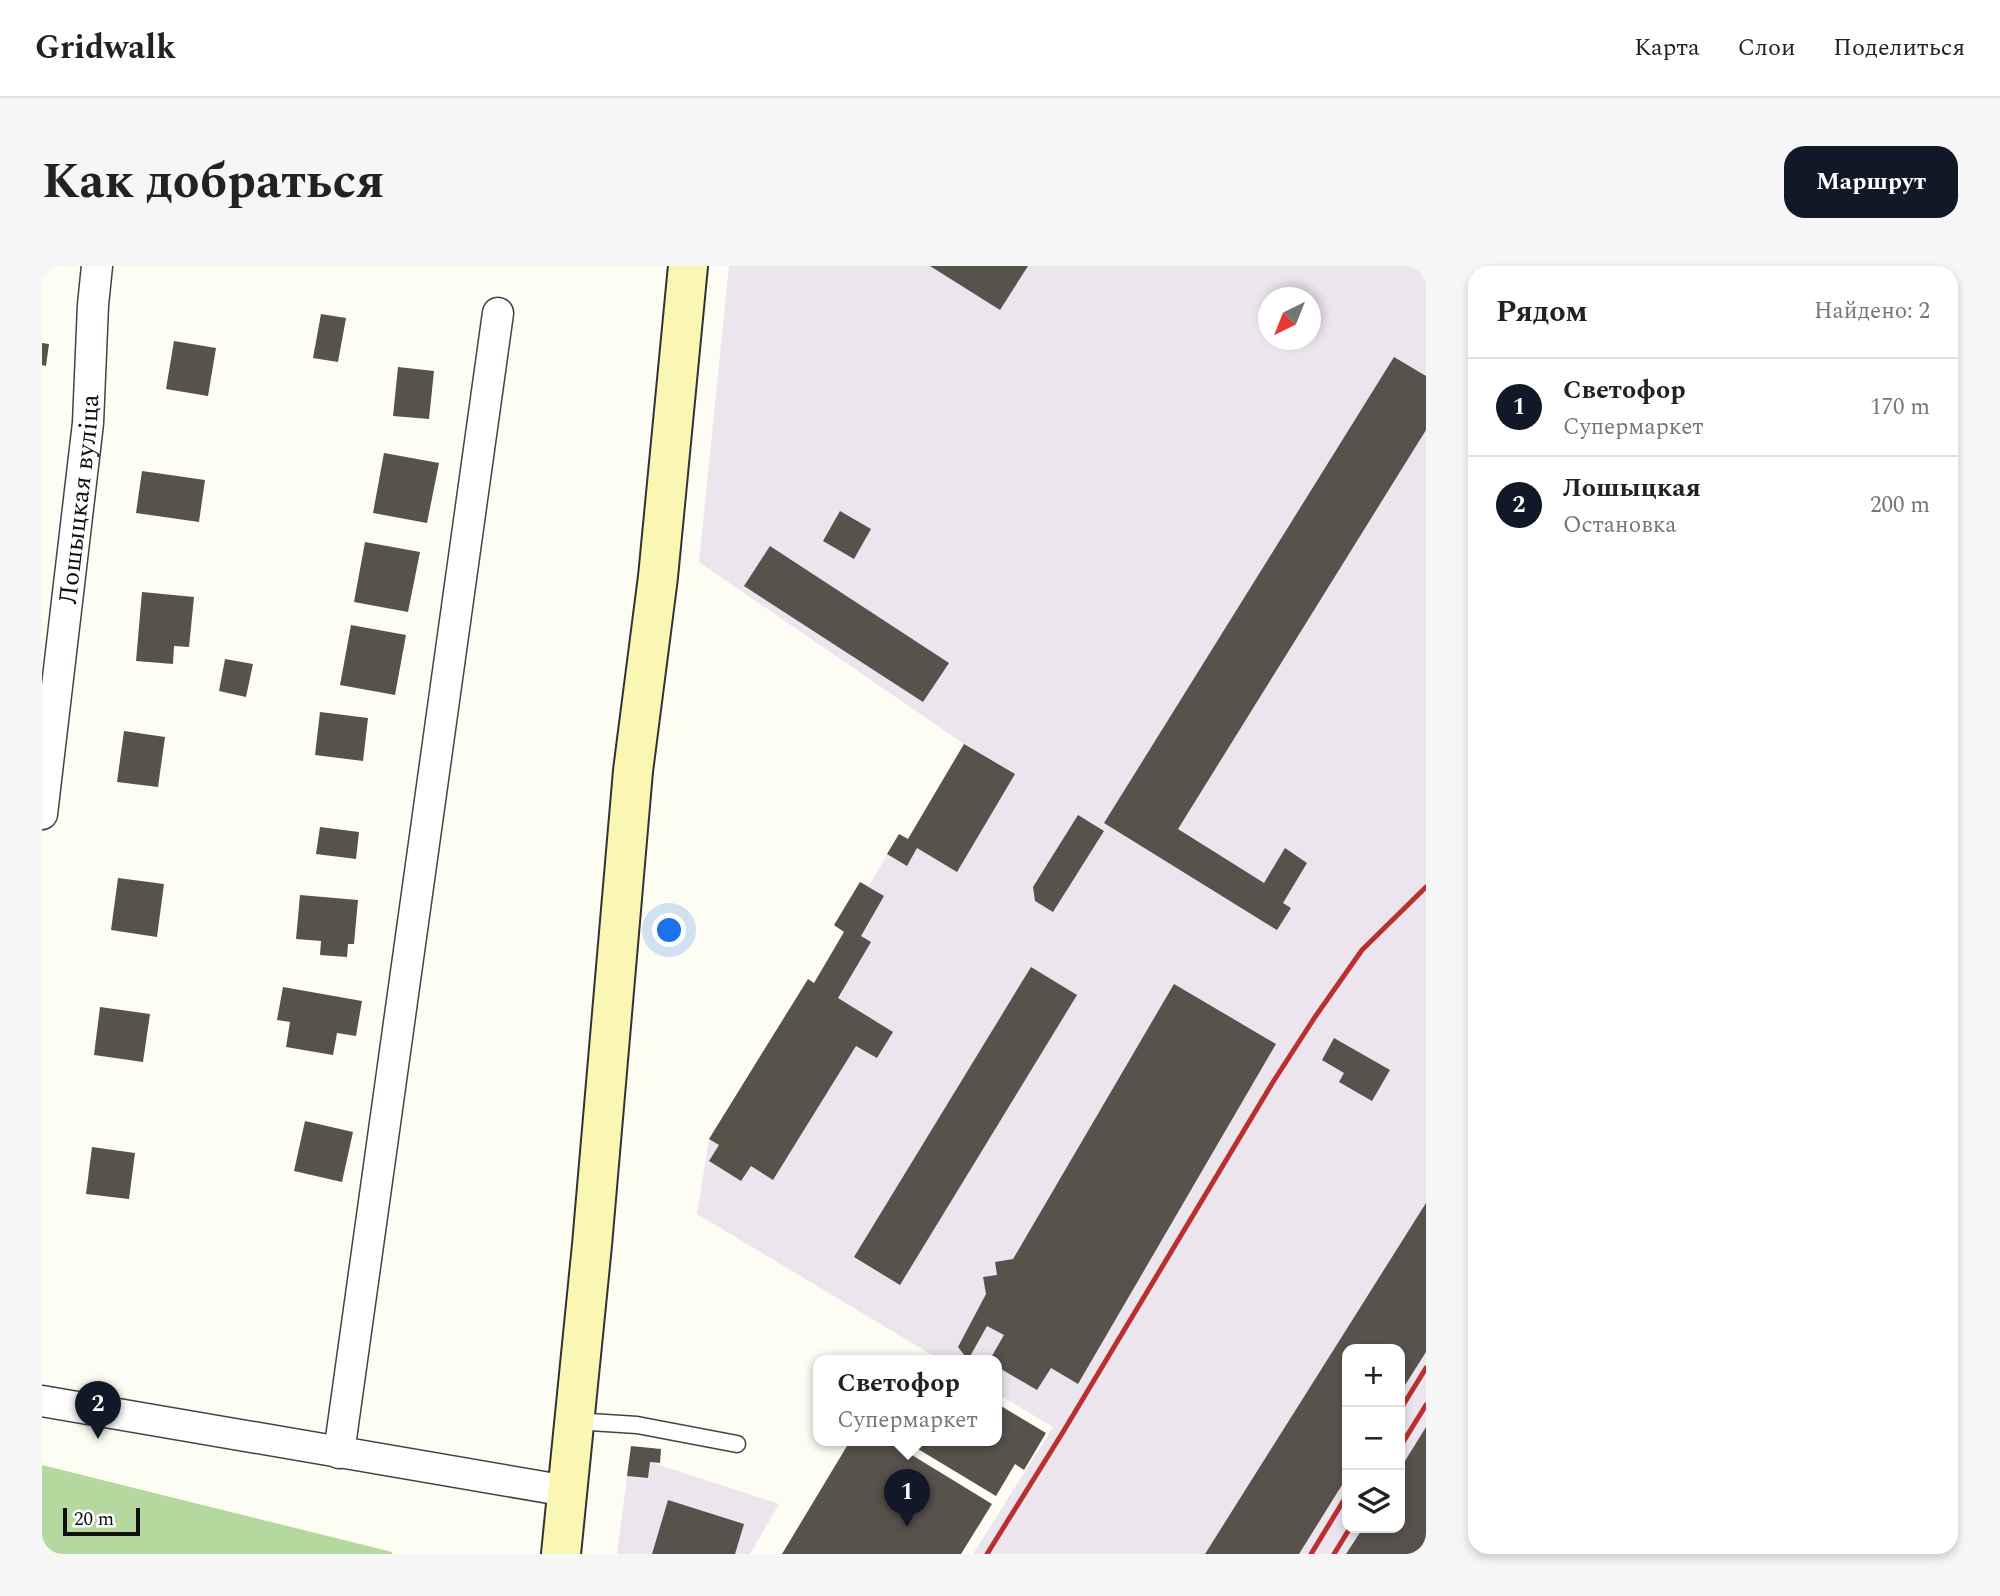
<!DOCTYPE html>
<html lang="ru">
<head>
<meta charset="utf-8">
<style>
  :root { --surface:#fff; --page:#f6f6f6; --text:#222; --muted:#767676; --line:#e0e0e0; --accent:#111827 }
  body { margin:0; font-family:Spectral,serif; background:var(--page); color:var(--text) }
  .controls { position:absolute; right:21px; bottom:21px; display:grid; overflow:hidden; border-radius:14px; box-shadow:0 4px 10px #0003 }
  .controls button { width:63px; height:63px; display:grid; place-items:center; padding:0; border:0; border-bottom:2px solid var(--line); background:var(--surface); color:var(--text); font:35px sans-serif }
  .compass { position:absolute; left:1216px; top:21px; width:63px; height:63px; border-radius:50%; background:var(--surface); box-shadow:0 4px 10px #0003; rotate:223deg }
  .scale { position:absolute; left:21px; bottom:18px; width:77px; box-sizing:border-box; padding-left:7px; border:4px solid #101010; border-top:0; font-size:19px; line-height:24px; white-space:nowrap; color:#101010; -webkit-text-stroke:5px #fff; paint-order:stroke }
  .you { position:absolute; left:628px; top:665px; width:24px; height:24px; margin:-18px; border:5px solid #fff; border-radius:50%; background:#1a73e8; box-shadow:0 0 0 10px #1a73e833 }
  .badge { display:grid; place-items:center; width:46px; height:46px; border-radius:50%; background:var(--accent); color:#fff; font-size:23px; font-weight:700 }
  .pin { position:absolute; translate:-50% -58px; filter:drop-shadow(0 2px 4px #0008) }
  .pin::after { content:''; position:absolute; top:37px; width:24px; height:21px; background:inherit; clip-path:polygon(0 0,100% 0,50% 100%) }
  .popup { position:absolute; left:771px; top:1089px; width:189px; height:91px; box-sizing:border-box; display:grid; place-content:center; border-radius:14px; background:var(--surface); filter:drop-shadow(0 2px 5px #0005); font-size:23px; white-space:nowrap; color:var(--muted) }
  .popup b { font-size:26px; color:var(--text) }
  .popup::after { content:''; position:absolute; left:50%; top:100%; margin-left:-14px; border:14px solid transparent; border-top-color:var(--surface) }
  .list { margin:0; padding:0; list-style:none }
  h2 { display:flex; justify-content:space-between; align-items:center; height:91px; margin:0; padding:0 28px; font-size:30px }
  h2 small { font-size:23px; font-weight:400; color:var(--muted) }
  .list li { display:grid; grid-template-columns:46px 1fr auto; gap:21px; align-items:center; box-sizing:border-box; height:98px; padding:0 28px; border-top:2px solid var(--line) }
  .list b { display:block; font-size:26px; white-space:nowrap }
  .list p { margin:0; font-size:23px; white-space:nowrap; color:var(--muted) }
  .list em { font-size:23px; font-style:normal; color:var(--muted) }
  .icon { flex:none; width:38px; height:38px; fill:none; stroke:currentColor; stroke-width:2; stroke-linecap:round; stroke-linejoin:round }
  .map { position:relative; flex:none; width:1384px; height:1288px; overflow:hidden; border-radius:21px }
  header { display:flex; align-items:center; gap:42px; box-sizing:border-box; height:98px; padding:0 35px; background:var(--surface); border-bottom:2px solid var(--line) }
  header strong { font-size:33px }
  nav { display:flex; gap:38px; margin-inline-start:auto; font-size:24px }
  .intro { display:flex; align-items:center; justify-content:space-between; box-sizing:border-box; height:168px; padding:0 42px }
  h1 { margin:0; font-size:49px }
  .button { padding:18px 32px; border-radius:21px; background:var(--accent); color:#fff; font-size:24px; font-weight:700 }
  main { display:flex; gap:42px; padding:0 42px }
  aside { flex:1; background:var(--surface); border-radius:21px; box-shadow:0 4px 10px #0003 }
  .map>svg:first-child { display:block }
  .industrial { fill:#ede5ee; fill-rule:evenodd }
  .forest { fill:#b5d89e }
  .building { fill:#58524d }
  .lines { fill:none; stroke-linecap:round; stroke-linejoin:round }
  .lane-casing { stroke:#434343; stroke-width:19 }
  .street-casing { stroke:#434343; stroke-width:33 }
  .secondary-casing { stroke:#323232; stroke-width:42 }
  .lane { stroke:#fff; stroke-width:16 }
  .street { stroke:#fff; stroke-width:30 }
  .secondary { stroke:#faf6b3; stroke-width:38 }
  .rail { stroke:#b9302f; stroke-width:5 }
  .labels { text-anchor:middle; stroke-width:7; stroke-linejoin:round; paint-order:stroke }
  .street-label { font-size:26px; fill:#101010; stroke:#fff }
</style>
</head>
<body>
<header>
<strong>Gridwalk</strong>
<nav><a>Карта</a><a>Слои</a><a>Поделиться</a></nav>
</header>
<div class="intro"><h1>Как добраться</h1><a class="button">Маршрут</a></div>
<main>
<div class="map">
<svg width="1384" height="1288" viewBox="0 0 1384 1288">
  <rect width="100%" height="100%" fill="#fefdf4"/>
  <g class="industrial">
    <path d="M687,0H1384V1288H931L1011,1161L954,1127V1095H900L655,948L667,873L766,713L772,717L802,666L792,659L818,616L827,620L857,568L866,572L922,478L657,296ZM1226,32H1268V74H1226ZM1305,1083H1358V1262H1305Z"/>
    <path d="M608,1196L737,1238L708,1288H575L585,1210L606,1212Z"/>
  </g>
  <path class="forest" d="M0,1199L350,1286V1288H0Z"/>
  <g class="building">
    <path d="M888,0H986L958,44Z"/>
    <path d="M279,48L304,52L296,96L271,92Z"/>
    <path d="M132,75L174,82L166,130L124,123Z"/>
    <path d="M0,77L7,78L4,100L0,99Z"/>
    <path d="M1352,91L1384,110V164L1136,563L1222,617L1243,582L1265,597L1241,637L1249,642L1235,664L1062,557Z"/>
    <path d="M356,101L392,105L387,153L351,150Z"/>
    <path d="M342,187L397,197L385,257L331,247Z"/>
    <path d="M100,205L163,214L157,256L94,247Z"/>
    <path d="M798,245L829,263L812,293L781,275Z"/>
    <path d="M323,276L378,286L366,346L312,336Z"/>
    <path d="M728,280L907,397L881,436L702,320Z"/>
    <path d="M100,326L152,331L147,381L132,380L131,398L94,395Z"/>
    <path d="M309,359L364,369L353,429L298,419Z"/>
    <path d="M183,393L211,398L204,431L177,425Z"/>
    <path d="M278,446L326,452L321,495L273,489Z"/>
    <path d="M82,465L123,471L116,521L75,516Z"/>
    <path d="M922,478L973,508L915,606L875,582L865,600L845,588L857,568L866,573Z"/>
    <path d="M1036,549L1062,565L1011,646L993,635L991,621Z"/>
    <path d="M278,561L317,566L314,593L274,588Z"/>
    <path d="M76,612L122,618L115,671L69,664Z"/>
    <path d="M818,616L842,630L819,670L829,676L796,732L851,766L835,792L814,780L731,914L709,900L699,915L667,895L677,879L667,873L766,713L772,717L802,666L792,659Z"/>
    <path d="M258,629L316,634L312,678H306L305,691L278,689L279,675L254,673Z"/>
    <path d="M989,701L1035,729L858,1019L812,991Z"/>
    <path d="M1132,718L1234,778L1036,1118L1009,1102L995,1124L954,1100V1095H947L962,1069L945,1060L926,1094L916,1081L944,1028L941,1011L955,1009L953,996L971,993Z"/>
    <path d="M241,721L320,735L314,770L295,767L291,789L244,781L248,756L235,754Z"/>
    <path d="M58,741L108,748L101,796L52,789Z"/>
    <path d="M1292,772L1348,804L1330,835L1297,816L1302,807L1280,794Z"/>
    <path d="M263,855L311,866L300,916L252,905Z"/>
    <path d="M50,881L93,887L87,933L44,928Z"/>
    <path d="M1384,937V1086L1358,1127V1083H1305V1211L1257,1288H1163Z"/>
    <path d="M954,1137L1004,1167L982,1204L973,1198L954,1230L866,1177L954,1175Z"/>
    <path d="M1384,1161V1288H1304L1321,1262H1358V1203Z"/>
    <path d="M808,1175H847L950,1238L919,1288H740Z"/>
    <path d="M589,1180L619,1183L618,1197L608,1196L606,1212L585,1210Z"/>
    <path d="M626,1234L702,1258L693,1288H610Z"/>
  </g>
  <g class="lines">
    <defs>
      <path id="lane" d="M532,1155L595,1159L695,1178"/>
      <g id="street">
        <path id="s1" d="M0,548L46,157L51,39L55,0"/>
        <path d="M0,1135L525,1225"/>
        <path d="M297,1187L456,47"/>
      </g>
      <path id="secondary" d="M519,1288L550,979L591,505L616,311L646,0"/>
    </defs>
    <use href="#lane" class="lane-casing"/>
    <use href="#street" class="street-casing"/>
    <use href="#secondary" class="secondary-casing"/>
    <use href="#lane" class="lane"/>
    <use href="#street" class="street"/>
    <use href="#secondary" class="secondary"/>
    <g class="rail">
      <path d="M1358,1144L1384,1102"/>
      <path d="M1358,1181L1384,1139"/>
      <path d="M945,1288L1021,1166L1231,816L1273,751L1320,684L1384,621"/>
      <path d="M1269,1288L1305,1229"/>
      <path d="M1292,1288L1308,1262"/>
    </g>
  </g>
  <g class="labels">
    <g class="street-label">
      <text dy="9" stroke="none"><textPath href="#s1" startOffset="317">Лошыцкая вуліца</textPath></text>
    </g>
  </g>
</svg>
<div class="controls">
<button>+</button>
<button>−</button>
<button><svg class="icon" aria-label="layers" viewBox="0 0 24 24"><path d="M12 4l9 5-9 5-9-5zM3 14l9 5 9-5"/></svg></button>
</div>
<svg class="compass" viewBox="-18 -18 36 36"><path d="M0-13l5 13h-10z" fill="#e53935"/><path d="M0 13l5-13h-10z" fill="#767676"/></svg>
<div class="scale">20 m</div>
<div class="you"></div>
<div class="pin badge" style="left:865px;top:1261px">1</div>
<div class="popup"><b>Светофор</b>Супермаркет</div>
<div class="pin badge" style="left:56px;top:1173px">2</div>
</div>
<aside>
<h2>Рядом<small>Найдено: 2</small></h2>
<ul class="list">
<li><span class="badge">1</span><div><b>Светофор</b><p>Супермаркет</p></div><em>170 m</em></li>
<li><span class="badge">2</span><div><b>Лошыцкая</b><p>Остановка</p></div><em>200 m</em></li>
</ul>
</aside>
</main>
</body>
</html>
